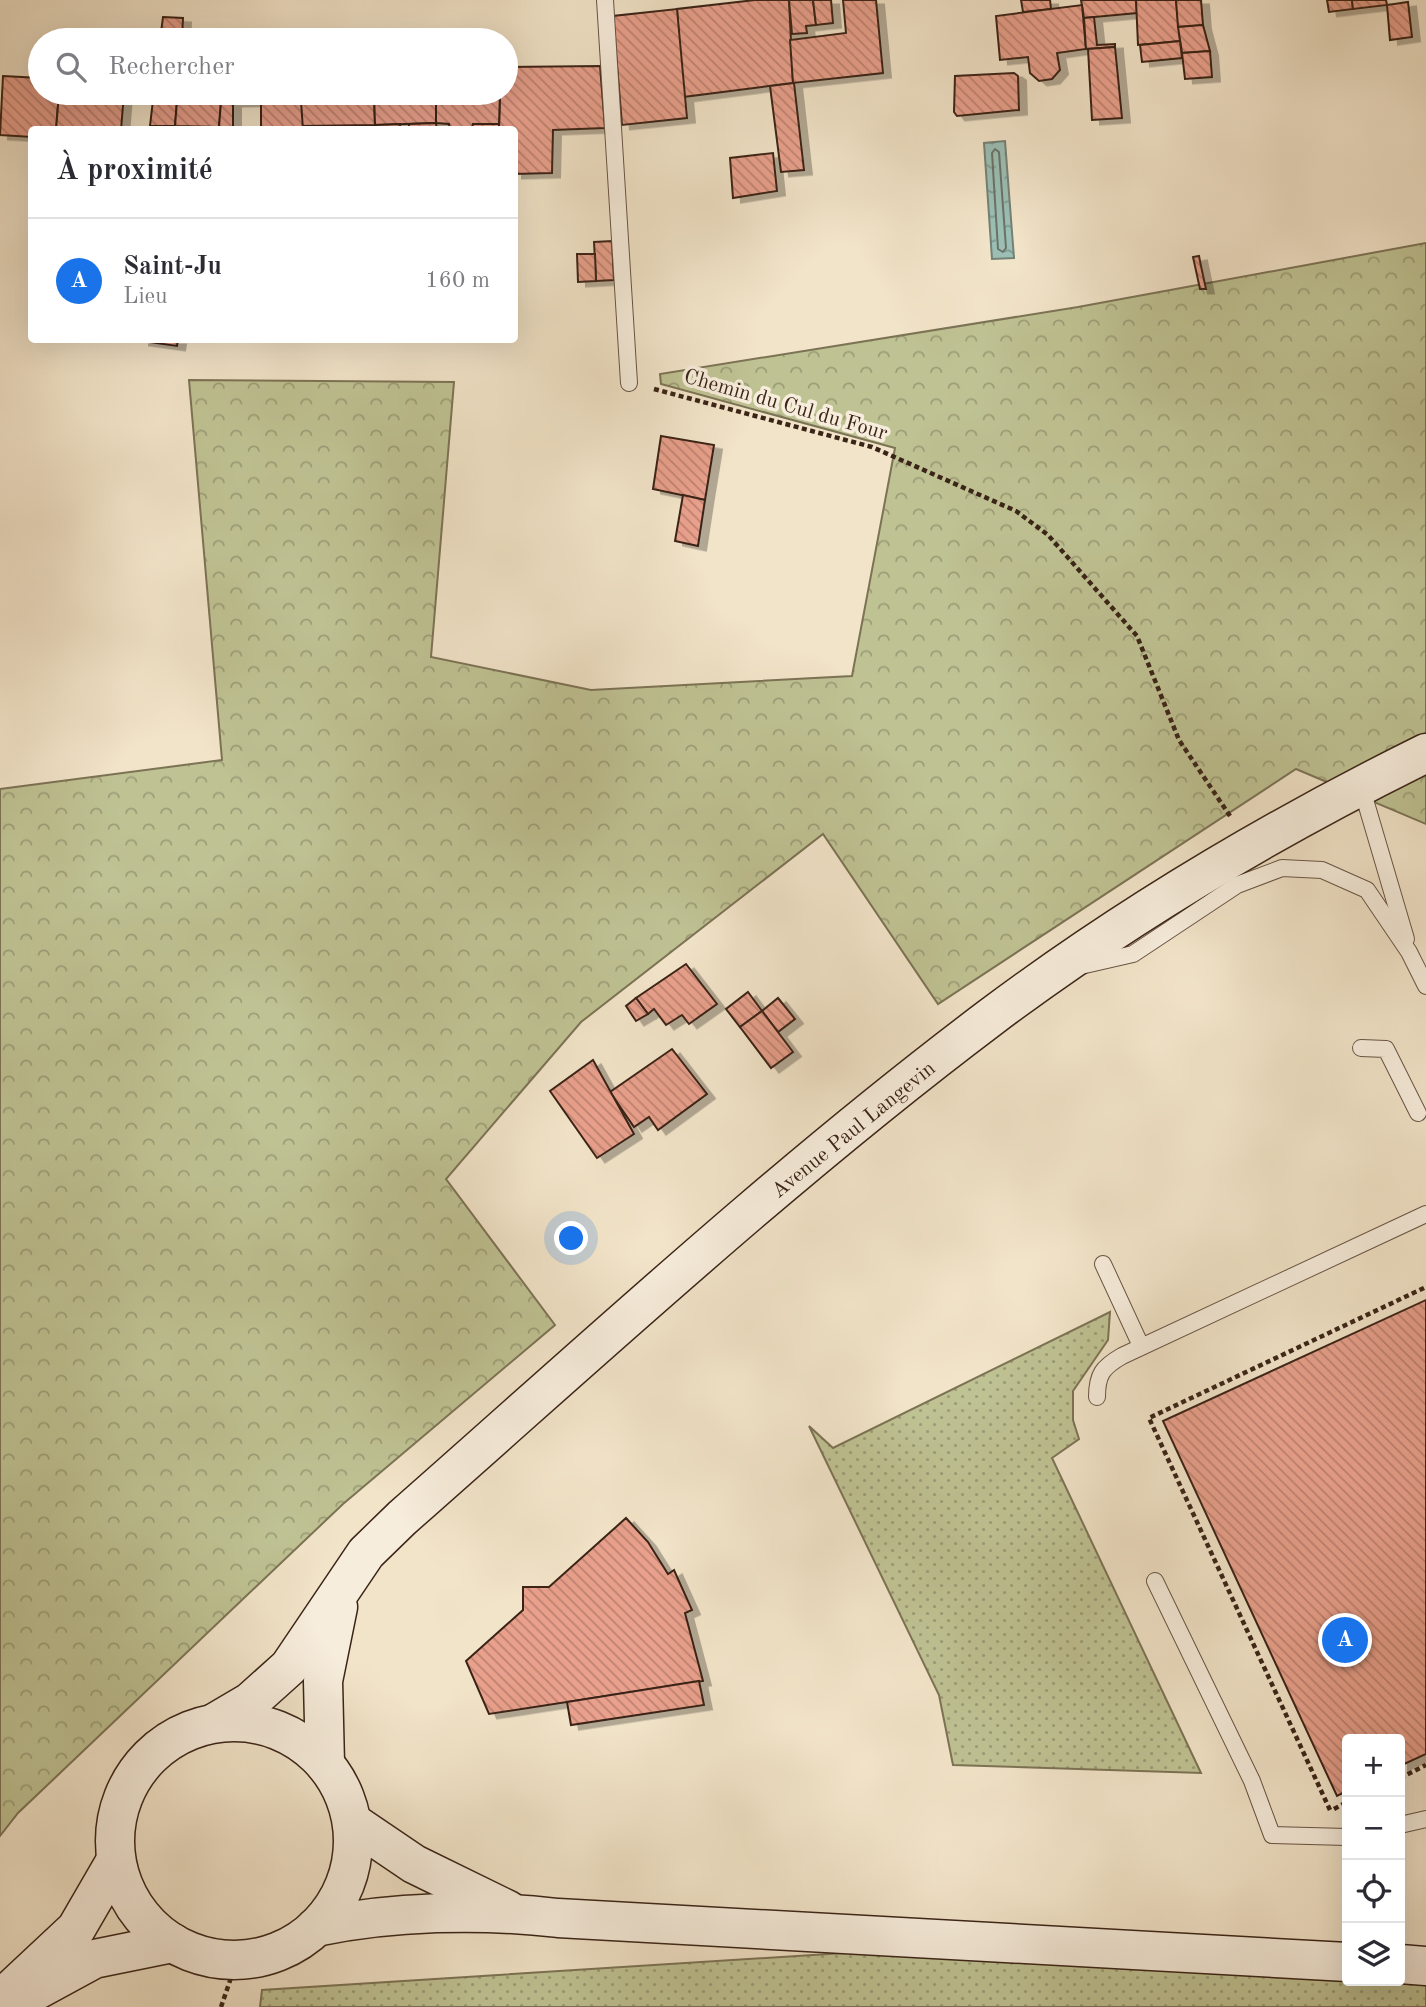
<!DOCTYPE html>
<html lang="fr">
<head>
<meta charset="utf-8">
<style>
  :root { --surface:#fff; --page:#f2f2f3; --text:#2b2b33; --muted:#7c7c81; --line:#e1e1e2; --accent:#1a73e8 }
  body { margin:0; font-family:"Old Standard TT",serif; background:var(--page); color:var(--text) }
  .controls { position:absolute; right:21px; bottom:21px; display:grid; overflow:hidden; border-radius:7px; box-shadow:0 7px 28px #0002 }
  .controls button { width:63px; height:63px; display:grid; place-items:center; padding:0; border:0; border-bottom:2px solid var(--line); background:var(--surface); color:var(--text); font:35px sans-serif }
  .you { position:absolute; left:572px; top:1239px; width:24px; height:24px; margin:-18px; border:5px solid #fff; border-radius:50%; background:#1a73e8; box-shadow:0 0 0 10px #1a73e833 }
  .badge { display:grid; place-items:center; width:46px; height:46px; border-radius:50%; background:var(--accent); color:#fff; font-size:23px; font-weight:700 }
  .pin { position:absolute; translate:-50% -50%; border:4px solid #fff; box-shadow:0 2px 7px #0006 }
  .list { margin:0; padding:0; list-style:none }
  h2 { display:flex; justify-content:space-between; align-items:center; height:91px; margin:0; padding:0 28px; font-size:30px }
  h2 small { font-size:23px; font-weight:400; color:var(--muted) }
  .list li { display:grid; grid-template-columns:46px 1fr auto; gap:21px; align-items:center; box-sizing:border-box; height:126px; padding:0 28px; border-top:2px solid var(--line) }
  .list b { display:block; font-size:26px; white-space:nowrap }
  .list p { margin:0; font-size:23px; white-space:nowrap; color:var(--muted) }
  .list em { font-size:23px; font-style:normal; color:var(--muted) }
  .icon { flex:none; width:38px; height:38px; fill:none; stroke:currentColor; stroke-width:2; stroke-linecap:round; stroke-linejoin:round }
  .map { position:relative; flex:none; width:1426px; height:2007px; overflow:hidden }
  .search { position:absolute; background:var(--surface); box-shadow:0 7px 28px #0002; left:28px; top:28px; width:490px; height:77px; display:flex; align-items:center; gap:18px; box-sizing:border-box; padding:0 24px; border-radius:38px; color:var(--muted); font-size:26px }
  .panel { position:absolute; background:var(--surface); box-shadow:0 7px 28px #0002; left:28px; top:126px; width:490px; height:217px; border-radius:7px }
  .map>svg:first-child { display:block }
  .grass { fill:url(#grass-dots); stroke:#7c7355; stroke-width:2 }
  .forest { fill:url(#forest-crowns); stroke:#7c7355; stroke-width:2 }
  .water { fill:url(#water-ripples); stroke:#748176; stroke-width:2 }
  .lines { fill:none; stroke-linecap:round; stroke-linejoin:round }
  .shore { stroke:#6a7266; stroke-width:2 }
  .building { fill:url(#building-back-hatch); stroke:#3a2417; stroke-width:2; filter:url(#shadow) }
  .lane-casing { stroke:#685444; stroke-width:18 }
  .secondary-casing { stroke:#3a2417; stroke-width:41 }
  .path { stroke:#3a2417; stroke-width:4.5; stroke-dasharray:5 3.5; stroke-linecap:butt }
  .lane { stroke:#f7eddc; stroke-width:16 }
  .secondary { stroke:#f7eddc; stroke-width:38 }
  .labels { text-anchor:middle; stroke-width:7; stroke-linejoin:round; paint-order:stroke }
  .street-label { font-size:21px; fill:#3a2417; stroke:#f7eddc }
</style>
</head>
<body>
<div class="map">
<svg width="1426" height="2007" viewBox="0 0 1426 2007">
  <defs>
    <pattern id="grass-dots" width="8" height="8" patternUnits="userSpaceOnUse" patternTransform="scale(1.75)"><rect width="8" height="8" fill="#bfc293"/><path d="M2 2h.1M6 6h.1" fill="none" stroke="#9c9d77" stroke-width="1.8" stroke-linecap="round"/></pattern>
    <pattern id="forest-crowns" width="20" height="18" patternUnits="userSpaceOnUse" patternTransform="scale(1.75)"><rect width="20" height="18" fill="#bfc293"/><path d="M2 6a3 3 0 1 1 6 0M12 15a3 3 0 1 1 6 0" fill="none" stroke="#9c9d77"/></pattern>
    <pattern id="water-ripples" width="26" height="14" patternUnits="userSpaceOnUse" patternTransform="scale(1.75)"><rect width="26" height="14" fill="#9bbfb5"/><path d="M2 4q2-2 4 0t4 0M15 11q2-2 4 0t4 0" fill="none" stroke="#7f9b92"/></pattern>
    <pattern id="building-back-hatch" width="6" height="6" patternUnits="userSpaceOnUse" patternTransform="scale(1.75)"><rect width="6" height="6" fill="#e9a08c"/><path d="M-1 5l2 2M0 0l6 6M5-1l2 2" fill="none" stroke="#be8271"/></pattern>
    <filter id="shadow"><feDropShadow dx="8" dy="4.5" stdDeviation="0" flood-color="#0004"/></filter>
  </defs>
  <rect width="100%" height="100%" fill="#f2e4c9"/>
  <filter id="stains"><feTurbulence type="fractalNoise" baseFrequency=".00286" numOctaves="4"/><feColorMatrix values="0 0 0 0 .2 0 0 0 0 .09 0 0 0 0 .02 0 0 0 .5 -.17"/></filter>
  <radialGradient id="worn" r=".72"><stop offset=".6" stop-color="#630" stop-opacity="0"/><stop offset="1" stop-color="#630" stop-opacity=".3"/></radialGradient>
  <g class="grass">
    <path d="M1110,1312L1108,1340L1073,1391V1420L1079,1439L1052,1458L1201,1773L953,1765L939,1695L809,1426L833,1448Z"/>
    <path d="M1000,1943L1347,1981H1400L1426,1966V2007H260L262,1990Z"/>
  </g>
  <path class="forest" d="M1426,243V824L1296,769L938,1004L823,834L581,1022L446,1179L555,1325L343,1504L18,1813L0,1836V789L222,760L189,380L454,382L431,657L591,690L852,676L895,448L661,384L660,374L1078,307Z"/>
  <path class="water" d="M1005,141L1014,258L992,259L984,143Z"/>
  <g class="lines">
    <path class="shore" d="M995,149L999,152L1006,248L1003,252L998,249L992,153Z"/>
  </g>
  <g class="building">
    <path d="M755,0H789L793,83L683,97L677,9Z"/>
    <path d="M789,0H813L816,25L806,26L807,33L792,34Z"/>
    <path d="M813,0H831L833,23L816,25Z"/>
    <path d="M843,0H876L883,73L793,83L790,40L846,33Z"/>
    <path d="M1021,0H1050L1051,9L1023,12Z"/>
    <path d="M1081,0H1136L1137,13L1084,18Z"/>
    <path d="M1136,0H1176L1180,41L1138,45Z"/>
    <path d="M1176,0H1201L1203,25L1178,27Z"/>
    <path d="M1327,0H1352L1353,9L1329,12Z"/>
    <path d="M1352,0H1386L1387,5L1353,9Z"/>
    <path d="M1408,2L1412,37L1390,40L1387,5Z"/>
    <path d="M1082,5L1086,49L1057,53L1060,70L1052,79L1039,81L1030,73L1028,57L1000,60L996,16Z"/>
    <path d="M677,9L687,118L622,125L613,16Z"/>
    <path d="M163,17L183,18L182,40H160Z"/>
    <path d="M1094,17L1097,45L1115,44V47L1086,49L1084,18Z"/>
    <path d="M1203,25L1210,51L1182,53L1178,27Z"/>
    <rect x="372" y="31" width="17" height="9"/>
    <path d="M1180,41L1182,58L1142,62L1140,45Z"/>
    <path d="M1115,47L1122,118L1092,120L1088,49Z"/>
    <path d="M1210,51L1212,77L1185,79L1182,53Z"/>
    <path d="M600,66L605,128L553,130L552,173L514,174V130H499L500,93H506V67Z"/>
    <path d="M1014,73L1018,76L1019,110L957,116L954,112L955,76Z"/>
    <path d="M3,76L40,78V93H59L56,130H32V137L0,135Z"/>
    <path d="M794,83L804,170L781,172L770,86Z"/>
    <path d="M59,93H124L121,130H56Z"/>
    <path d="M154,93H233V102L153,100Z"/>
    <path d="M233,93H301V101L233,102Z"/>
    <path d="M301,93H374L375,125L301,126Z"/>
    <path d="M374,93H436V123L375,125Z"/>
    <path d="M436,93H500L499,124H473L472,130H450L449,124L436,123Z"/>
    <path d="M153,100L177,101L175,126H150Z"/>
    <path d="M177,101L221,102L219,127L175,126Z"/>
    <path d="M301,101L303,130H261V102Z"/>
    <path d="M221,102H233V127H219Z"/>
    <path d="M436,123L437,130H409V124Z"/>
    <path d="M400,124V130H377V125Z"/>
    <path d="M473,124H499V130H472Z"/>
    <path d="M773,153L777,191L733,198L730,158Z"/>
    <path d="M612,241L614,280L596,281L594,242Z"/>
    <path d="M577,254H595L596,281L578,282Z"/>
    <path d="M1199,256L1201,266L1206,289H1200L1193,257Z"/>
    <path d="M141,340H178L177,346L141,341Z"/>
    <path d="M661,436L714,445L705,500L653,489Z"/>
    <path d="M683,495L705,500L698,546L675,541Z"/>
    <path d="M686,964L717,1004L689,1024L682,1015L666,1025L654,1009L648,1014L636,998Z"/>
    <path d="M748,992L762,1011L740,1027L726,1009Z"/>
    <path d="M636,998L648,1014L636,1021L626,1006Z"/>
    <path d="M778,998L795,1019L778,1032L762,1011Z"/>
    <path d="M762,1011L793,1052L771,1068L740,1027Z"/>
    <path d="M672,1049L707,1094L658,1130L649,1117L634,1127L610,1092Z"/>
    <path d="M593,1060L634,1134L597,1158L550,1091Z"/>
    <path d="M1426,1300V1754L1400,1766V1739H1347V1791L1337,1796L1163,1421Z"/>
    <path d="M626,1518L648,1542L668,1574L674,1570L692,1610L685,1613L703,1681L489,1714L466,1661L523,1610V1587H549Z"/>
    <path d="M699,1681L704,1705L571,1725L567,1702Z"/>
  </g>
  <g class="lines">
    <defs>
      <g id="lane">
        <path d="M605,0L629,383"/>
        <path d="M1361,786L1406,939"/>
        <path d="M1085,965L1133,954L1237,885L1282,868L1322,870L1367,890L1409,952L1426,986"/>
        <path d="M1361,1048L1386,1049L1418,1113"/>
        <path d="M1103,1264L1141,1346"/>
        <path d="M1097,1397C1097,1374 1103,1367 1122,1356L1426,1214"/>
        <path d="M1155,1581L1252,1781L1272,1835L1347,1837"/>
        <path d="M1400,1825L1426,1819"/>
      </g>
      <g id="secondary">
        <path d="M216,1722L250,1702L289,1667L366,1553L402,1518C595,1348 785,1172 991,1017C1127,915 1274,828 1426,753"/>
        <circle cx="234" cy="1841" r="119"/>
        <path d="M325,1764L323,1681L338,1607"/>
        <path d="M352,1822L414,1864L508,1910"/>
        <path d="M316,1927C392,1911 481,1909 558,1918L1347,1962"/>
        <path d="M1400,1964L1426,1966"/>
        <path d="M26,1996L94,1959L173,1943"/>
        <path d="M0,2000L76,1929L116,1860"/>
      </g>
    </defs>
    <use href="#lane" class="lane-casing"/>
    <use href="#secondary" class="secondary-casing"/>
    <g class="path">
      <path d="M654,389L872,447L1016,511L1048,535L1137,636L1179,740L1230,816"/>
      <path d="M1400,1778L1426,1765"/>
      <path d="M1334,1809L1347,1802"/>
      <path d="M1330,1810L1149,1418L1426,1287"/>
      <path d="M221,2007L237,1960"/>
    </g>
    <use href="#lane" class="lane"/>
    <use href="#secondary" class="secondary"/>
  </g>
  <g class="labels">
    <g class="street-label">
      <text transform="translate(786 404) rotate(16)" y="7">Chemin du Cul du Four</text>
      <text transform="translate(853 1129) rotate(-39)" y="7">Avenue Paul Langevin</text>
    </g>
  </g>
  <rect width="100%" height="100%" filter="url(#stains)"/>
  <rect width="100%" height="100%" fill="url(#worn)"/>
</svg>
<div class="controls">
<button>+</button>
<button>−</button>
<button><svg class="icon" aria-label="locate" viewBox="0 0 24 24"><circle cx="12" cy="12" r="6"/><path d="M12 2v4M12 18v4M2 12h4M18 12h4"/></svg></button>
<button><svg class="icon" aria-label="layers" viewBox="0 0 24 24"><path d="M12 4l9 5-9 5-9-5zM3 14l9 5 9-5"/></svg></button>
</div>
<div class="you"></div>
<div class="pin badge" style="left:1345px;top:1640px">A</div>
<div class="search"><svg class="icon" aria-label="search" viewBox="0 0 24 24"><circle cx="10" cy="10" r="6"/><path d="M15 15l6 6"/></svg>Rechercher</div>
<section class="panel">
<h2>À proximité<small></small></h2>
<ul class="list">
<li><span class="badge">A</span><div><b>Saint-Ju</b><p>Lieu</p></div><em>160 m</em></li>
</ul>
</section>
</div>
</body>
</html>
